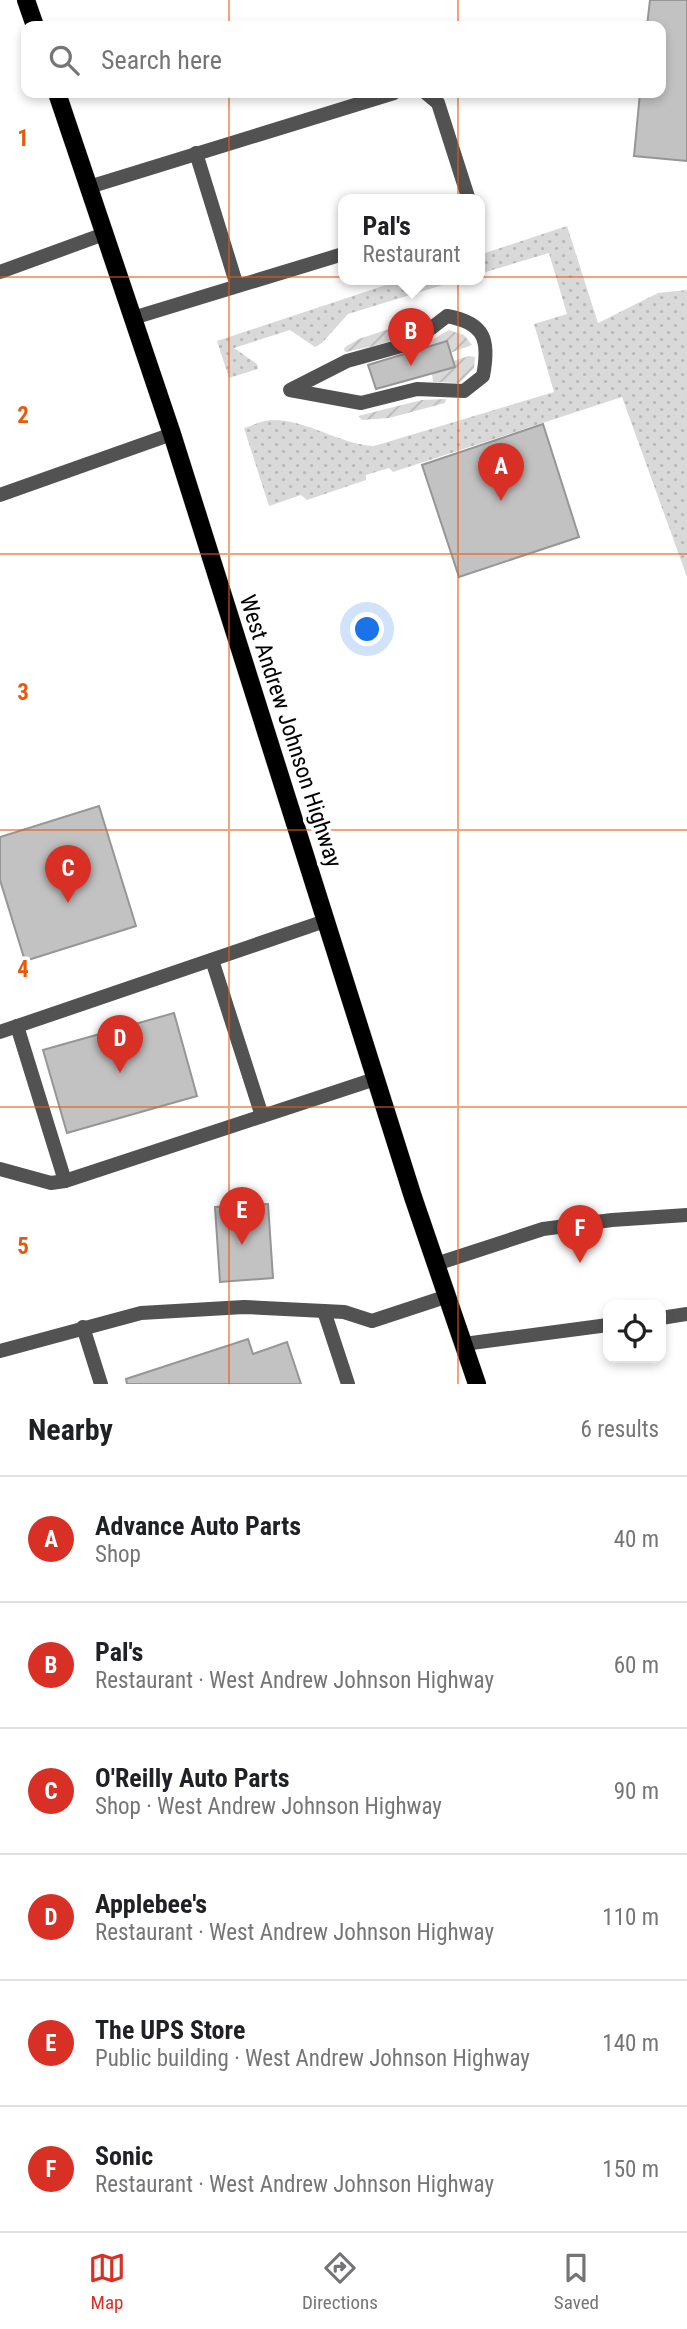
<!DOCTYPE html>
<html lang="en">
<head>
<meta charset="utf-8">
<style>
  :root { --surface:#fff; --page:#f2f2f2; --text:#202124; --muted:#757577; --line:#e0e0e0; --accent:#d93025 }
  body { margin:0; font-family:"Roboto Condensed",sans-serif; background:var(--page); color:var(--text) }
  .controls { position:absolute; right:21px; bottom:21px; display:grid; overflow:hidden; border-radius:14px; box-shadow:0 4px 10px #0003 }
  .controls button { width:63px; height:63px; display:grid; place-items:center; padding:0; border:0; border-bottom:2px solid var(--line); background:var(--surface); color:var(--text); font:35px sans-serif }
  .you { position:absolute; left:368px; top:630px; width:24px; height:24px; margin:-18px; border:5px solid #fff; border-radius:50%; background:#1a73e8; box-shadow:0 0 0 10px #1a73e833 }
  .badge { display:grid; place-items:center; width:46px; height:46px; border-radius:50%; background:var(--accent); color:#fff; font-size:23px; font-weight:700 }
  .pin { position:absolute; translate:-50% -58px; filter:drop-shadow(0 2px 4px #0008) }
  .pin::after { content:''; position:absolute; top:37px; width:24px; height:21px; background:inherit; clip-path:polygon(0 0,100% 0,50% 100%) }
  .popup { position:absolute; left:338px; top:194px; width:147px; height:91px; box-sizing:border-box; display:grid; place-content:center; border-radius:14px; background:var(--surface); filter:drop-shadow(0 2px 5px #0005); font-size:23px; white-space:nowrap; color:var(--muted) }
  .popup b { font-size:26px; color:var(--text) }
  .popup::after { content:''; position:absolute; left:50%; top:100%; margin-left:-14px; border:14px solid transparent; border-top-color:var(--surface) }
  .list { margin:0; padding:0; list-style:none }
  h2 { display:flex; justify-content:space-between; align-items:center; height:91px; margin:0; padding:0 28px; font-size:30px }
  h2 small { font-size:23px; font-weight:400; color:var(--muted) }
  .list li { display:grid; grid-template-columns:46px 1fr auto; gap:21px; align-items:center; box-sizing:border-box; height:126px; padding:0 28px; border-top:2px solid var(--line) }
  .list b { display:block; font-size:26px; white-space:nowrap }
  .list p { margin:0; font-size:23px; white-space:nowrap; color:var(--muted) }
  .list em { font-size:23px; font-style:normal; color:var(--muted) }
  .icon { flex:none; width:38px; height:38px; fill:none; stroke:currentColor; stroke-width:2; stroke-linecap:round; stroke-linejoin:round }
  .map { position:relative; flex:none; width:687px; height:1384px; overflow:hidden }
  .search { position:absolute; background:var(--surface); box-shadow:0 4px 10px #0003; left:21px; right:21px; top:21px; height:77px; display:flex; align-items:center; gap:18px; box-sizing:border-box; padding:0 24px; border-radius:14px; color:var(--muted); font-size:26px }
  .sheet { height:847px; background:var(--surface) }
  nav { display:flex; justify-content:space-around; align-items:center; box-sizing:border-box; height:98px; border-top:2px solid var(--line); background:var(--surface); font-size:19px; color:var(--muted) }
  nav a { display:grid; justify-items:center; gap:4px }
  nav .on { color:var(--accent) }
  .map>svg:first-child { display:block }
  .grass { fill:url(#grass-dots) }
  .garden { fill:url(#garden-furrows) }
  .building { fill:#c2c2c2; stroke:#969696; stroke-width:2 }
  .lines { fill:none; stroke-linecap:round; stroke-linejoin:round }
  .primary-casing { stroke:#dbdbdb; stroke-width:19 }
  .service { stroke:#525252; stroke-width:14 }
  .minor { stroke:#525252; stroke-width:14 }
  .primary { stroke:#000; stroke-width:18 }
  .grid { fill:none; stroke:#e8590c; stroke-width:2; stroke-opacity:0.55 }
  .labels { text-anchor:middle; stroke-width:7; stroke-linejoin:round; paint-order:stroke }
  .street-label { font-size:23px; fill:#000; stroke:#fff }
  .grid-label { font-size:23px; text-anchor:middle; font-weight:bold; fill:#e8590c; stroke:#fff; stroke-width:7; stroke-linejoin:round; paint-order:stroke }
</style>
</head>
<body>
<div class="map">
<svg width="687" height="1384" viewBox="0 0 687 1384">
  <defs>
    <pattern id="grass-dots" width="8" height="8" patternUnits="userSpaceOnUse" patternTransform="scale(1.75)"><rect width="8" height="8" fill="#d9d9d9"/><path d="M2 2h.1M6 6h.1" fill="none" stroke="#b8b8b8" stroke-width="1.8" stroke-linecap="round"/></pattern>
    <pattern id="garden-furrows" width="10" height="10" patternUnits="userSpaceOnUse" patternTransform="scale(1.75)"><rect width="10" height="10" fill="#d9d9d9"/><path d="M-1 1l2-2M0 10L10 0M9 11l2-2" fill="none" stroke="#b8b8b8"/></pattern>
  </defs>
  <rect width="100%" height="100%" fill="#fff"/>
  <g class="grass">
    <path d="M567,226L598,323L658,293L687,290V577L622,397L393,472L389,468L366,475V480L307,500L301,495L269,506L244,428C252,426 262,420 271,420C307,419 338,444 374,446L554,392L534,324L567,314L549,253L479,274V255Z"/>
    <path d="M401,280H459L348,314L322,343L315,347L290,330L234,348L257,364L258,369L229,378L217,341Z"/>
  </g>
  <g class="garden">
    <path d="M422,318L424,321C407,342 370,346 346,352L344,350L345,347L359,339Z"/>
    <path d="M449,330L464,335L472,345L450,353L446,341L415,350Z"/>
    <path d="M469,356L475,357L474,368L459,383L433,382L432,374L454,368L453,361Z"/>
    <path d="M446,399L445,403L389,418L362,420L358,416L422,400Z"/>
  </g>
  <g class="building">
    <path d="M650,0H687V161L634,156L640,93H661V26H647Z"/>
    <path d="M447,341L455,367L376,389L368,365Z"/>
    <path d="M543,424L579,537L459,577L422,465Z"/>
    <path d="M99,806L136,926L25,961L0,880V837Z"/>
    <path d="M174,1013L197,1096L67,1133L43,1050Z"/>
    <path d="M268,1204L273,1278L220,1282L215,1207Z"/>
    <path d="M248,1339L253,1354L287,1342L301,1384H127L126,1379Z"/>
  </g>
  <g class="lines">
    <defs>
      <g id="primary">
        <path d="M26,0L35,26"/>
        <path d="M57,93L172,434L413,1197L477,1384"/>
      </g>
    </defs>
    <use href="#primary" class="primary-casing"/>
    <g class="service">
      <path d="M426,93L438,103L469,200"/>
      <path d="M196,153L237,286"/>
      <path d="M89,187L394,93"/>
      <path d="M0,272L104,234"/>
      <path d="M447,316C485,323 490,340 483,376L464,391L417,389L361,403L290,390L347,361L412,343Z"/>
      <path d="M133,318L343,254"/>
      <path d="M212,960L262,1116"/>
      <path d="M17,1026L65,1181"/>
      <path d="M0,1032L325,921"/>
      <path d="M0,1169L51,1183L65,1181L375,1079"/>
      <path d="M436,1264L543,1229L612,1220L687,1215"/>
      <path d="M324,1311L348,1384"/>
      <path d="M661,1318L687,1314"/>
      <path d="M83,1327L101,1384"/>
      <path d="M464,1344L608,1325"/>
      <path d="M0,1351L141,1313L244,1307L344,1312L372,1321L448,1296"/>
    </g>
    <path class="minor" d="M0,495L172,434"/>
    <use href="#primary" class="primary"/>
  </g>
  <path class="grid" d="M229,0V26M458,0V26M229,93V1384M458,93V1384M0,277H687M0,554H687M0,830H687M0,1107H687"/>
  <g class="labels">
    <g class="street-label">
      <text transform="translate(291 731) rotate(72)" y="8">West Andrew Johnson Highway</text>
    </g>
  </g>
  <g class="grid-label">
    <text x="23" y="146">1</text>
    <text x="23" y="423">2</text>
    <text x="23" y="700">3</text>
    <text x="23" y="977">4</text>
    <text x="23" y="1254">5</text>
  </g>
</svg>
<div class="controls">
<button><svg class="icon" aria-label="locate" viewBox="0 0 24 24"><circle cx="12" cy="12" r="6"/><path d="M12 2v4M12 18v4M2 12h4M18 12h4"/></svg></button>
</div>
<div class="you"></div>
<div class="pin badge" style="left:501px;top:501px">A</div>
<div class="pin badge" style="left:411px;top:366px">B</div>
<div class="popup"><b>Pal's</b>Restaurant</div>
<div class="pin badge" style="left:68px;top:903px">C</div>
<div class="pin badge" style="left:120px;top:1073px">D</div>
<div class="pin badge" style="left:242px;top:1245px">E</div>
<div class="pin badge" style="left:580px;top:1263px">F</div>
<div class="search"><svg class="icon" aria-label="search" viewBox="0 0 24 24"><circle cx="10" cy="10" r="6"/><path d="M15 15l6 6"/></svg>Search here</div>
</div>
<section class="sheet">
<h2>Nearby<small>6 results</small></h2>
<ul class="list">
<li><span class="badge">A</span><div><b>Advance Auto Parts</b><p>Shop</p></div><em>40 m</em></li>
<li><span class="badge">B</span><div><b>Pal's</b><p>Restaurant · West Andrew Johnson Highway</p></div><em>60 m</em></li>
<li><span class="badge">C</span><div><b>O'Reilly Auto Parts</b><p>Shop · West Andrew Johnson Highway</p></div><em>90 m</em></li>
<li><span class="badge">D</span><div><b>Applebee's</b><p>Restaurant · West Andrew Johnson Highway</p></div><em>110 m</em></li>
<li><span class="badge">E</span><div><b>The UPS Store</b><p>Public building · West Andrew Johnson Highway</p></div><em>140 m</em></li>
<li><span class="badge">F</span><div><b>Sonic</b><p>Restaurant · West Andrew Johnson Highway</p></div><em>150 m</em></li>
</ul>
</section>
<nav>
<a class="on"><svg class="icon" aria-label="map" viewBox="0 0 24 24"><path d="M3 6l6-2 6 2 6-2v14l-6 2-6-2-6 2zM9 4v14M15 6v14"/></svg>Map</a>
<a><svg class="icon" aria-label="directions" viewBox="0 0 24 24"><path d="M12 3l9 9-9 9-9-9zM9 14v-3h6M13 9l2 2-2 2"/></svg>Directions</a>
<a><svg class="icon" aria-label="saved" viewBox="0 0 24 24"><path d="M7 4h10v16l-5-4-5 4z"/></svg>Saved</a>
</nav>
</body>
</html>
